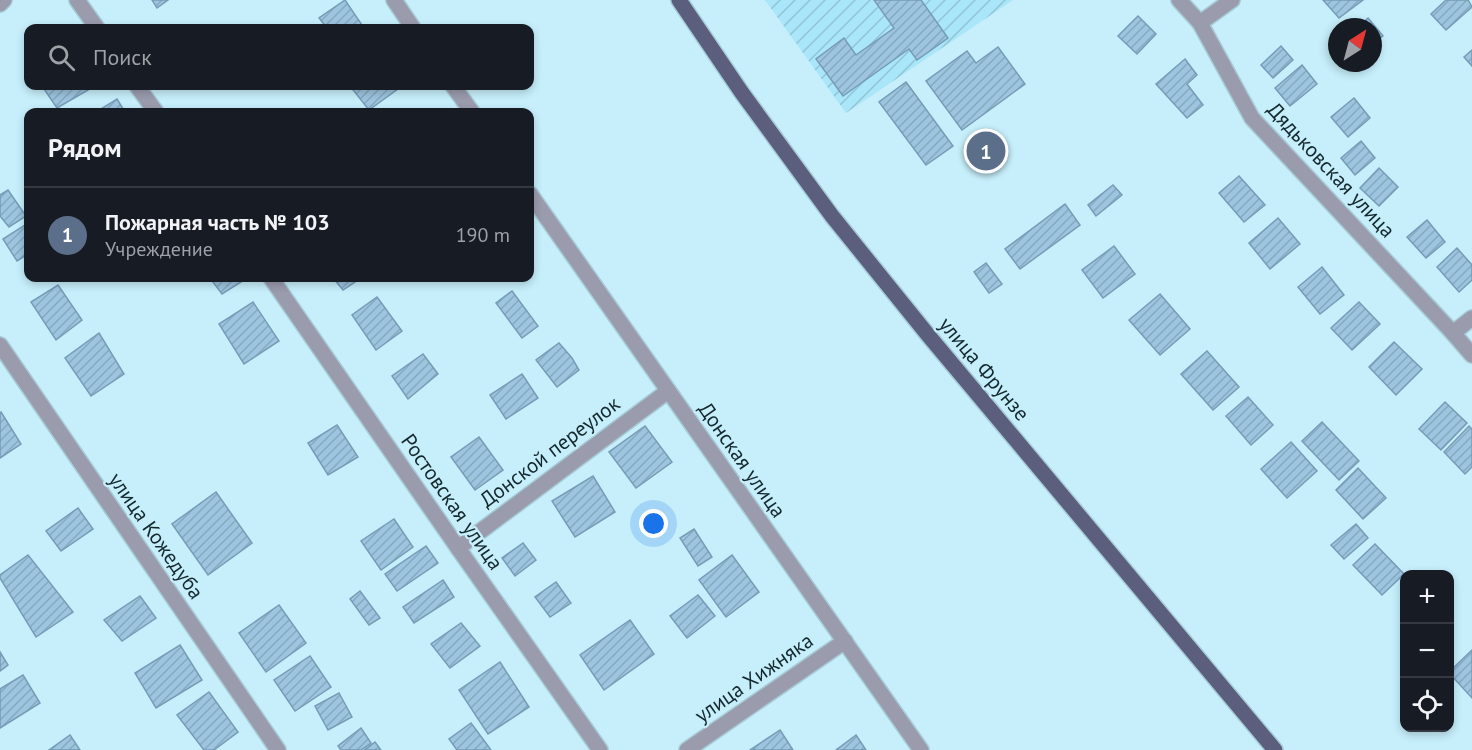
<!DOCTYPE html>
<html lang="ru">
<head>
<meta charset="utf-8">
<style>
  :root { --surface:#171b24; --page:#20242c; --text:#f1f3f6; --muted:#9ea1a6; --line:#363941; --accent:#0b8043 }
  body { margin:0; font-family:"PT Sans",sans-serif; background:var(--page); color:var(--text) }
  .controls { position:absolute; right:18px; bottom:18px; display:grid; overflow:hidden; border-radius:12px; box-shadow:0 3px 9px #0003 }
  .controls button { width:54px; height:54px; display:grid; place-items:center; padding:0; border:0; border-bottom:2px solid var(--line); background:var(--surface); color:var(--text); font:30px sans-serif }
  .compass { position:absolute; left:1328px; top:18px; width:54px; height:54px; border-radius:50%; background:var(--surface); box-shadow:0 3px 9px #0003; rotate:36deg }
  .you { position:absolute; left:654px; top:524px; width:21px; height:21px; margin:-15px; border:4px solid #fff; border-radius:50%; background:#1a73e8; box-shadow:0 0 0 9px #1a73e833 }
  .badge { display:grid; place-items:center; width:39px; height:39px; border-radius:50%; background:var(--accent); color:#fff; font-size:20px; font-weight:700 }
  .pin { position:absolute; translate:-50% -50%; border:3px solid #fff; box-shadow:0 2px 6px #0006 }
  .list { margin:0; padding:0; list-style:none }
  h2 { display:flex; justify-content:space-between; align-items:center; height:78px; margin:0; padding:0 24px; font-size:26px }
  h2 small { font-size:20px; font-weight:400; color:var(--muted) }
  .list li { display:grid; grid-template-columns:39px 1fr auto; gap:18px; align-items:center; box-sizing:border-box; height:96px; padding:0 24px; border-top:2px solid var(--line) }
  .list b { display:block; font-size:22px; white-space:nowrap }
  .list p { margin:0; font-size:20px; white-space:nowrap; color:var(--muted) }
  .list em { font-size:20px; font-style:normal; color:var(--muted) }
  .icon { flex:none; width:33px; height:33px; fill:none; stroke:currentColor; stroke-width:2; stroke-linecap:round; stroke-linejoin:round }
  .map { position:relative; flex:none; width:1472px; height:750px; overflow:hidden }
  .search { position:absolute; background:var(--surface); box-shadow:0 3px 9px #0003; left:24px; top:24px; width:510px; height:66px; display:flex; align-items:center; gap:15px; box-sizing:border-box; padding:0 21px; border-radius:12px; color:var(--muted); font-size:22px }
  .panel { position:absolute; background:var(--surface); box-shadow:0 3px 9px #0003; left:24px; top:108px; width:510px; height:174px; border-radius:12px }
  .map>svg:first-child { display:block }
  .industrial { fill:url(#industrial-furrows) }
  .building { fill:url(#building-hatch); stroke:#769cb6; stroke-width:1.5 }
  .lines { fill:none; stroke-linecap:round; stroke-linejoin:round }
  .minor-casing { stroke:#a6cbd6; stroke-width:18 }
  .major-casing { stroke:#a6cbd6; stroke-width:18 }
  .minor { stroke:#9a9cae; stroke-width:15 }
  .major { stroke:#5b5f7d; stroke-width:15 }
  .labels { text-anchor:middle; stroke-width:4.5; stroke-linejoin:round; paint-order:stroke }
  .street-label { font-size:21px; fill:#14282e; stroke:#c6effb }
</style>
</head>
<body>
<div class="map">
<svg width="1472" height="750" viewBox="0 0 1472 750">
  <defs>
    <pattern id="industrial-furrows" width="10" height="10" patternUnits="userSpaceOnUse" patternTransform="scale(1.5)"><rect width="10" height="10" fill="#a9e6f9"/><path d="M-1 1l2-2M0 10L10 0M9 11l2-2" fill="none" stroke="#91c5d6"/></pattern>
    <pattern id="building-hatch" width="6" height="6" patternUnits="userSpaceOnUse" patternTransform="scale(1.5)"><rect width="6" height="6" fill="#9dc5e0"/><path d="M-1 1l2-2M0 6l6-6M5 7l2-2" fill="none" stroke="#86a9c0"/></pattern>
  </defs>
  <rect width="100%" height="100%" fill="#c6effb"/>
  <path class="industrial" d="M765,0H1013L846,113Z"/>
  <g class="building">
    <path d="M152,0H168L157,8Z"/>
    <path d="M345,0L364,28H327L319,18Z"/>
    <path d="M874,0H921L948,38L917,60L909,49L843,96L816,59L844,38L856,55L894,28Z"/>
    <path d="M1323,0H1363L1339,18Z"/>
    <path d="M1446,0H1468L1472,7L1446,30L1431,14Z"/>
    <path d="M1138,16L1156,34L1137,54L1118,36Z"/>
    <path d="M1368,18L1383,36L1373,44V27H1358Z"/>
    <path d="M1281,46L1293,60L1273,78L1261,65Z"/>
    <path d="M998,47L1025,84L962,130L926,81L967,51L976,63Z"/>
    <path d="M1472,50V66L1464,57Z"/>
    <path d="M1185,59L1197,75L1187,84L1203,105L1187,118L1156,84Z"/>
    <path d="M1302,65L1317,84L1290,106L1275,88Z"/>
    <path d="M906,82L953,146L926,165L879,102Z"/>
    <path d="M42,86H95L57,108Z"/>
    <path d="M350,86H402L369,110Z"/>
    <path d="M1354,98L1370,118L1348,137L1331,117Z"/>
    <path d="M117,99L125,112H96Z"/>
    <path d="M1361,141L1375,158L1355,175L1341,158Z"/>
    <path d="M1379,168L1398,187L1379,206L1360,188Z"/>
    <path d="M1239,176L1265,205L1244,222L1219,193Z"/>
    <path d="M1113,185L1122,195L1096,216L1088,205Z"/>
    <path d="M8,190L26,216L9,227L0,216V195Z"/>
    <path d="M1065,204L1080,225L1020,269L1005,249Z"/>
    <path d="M1278,218L1300,244L1270,269L1249,243Z"/>
    <path d="M1427,220L1445,242L1426,258L1407,237Z"/>
    <path d="M28,223V254L17,261L3,239Z"/>
    <path d="M1114,246L1135,274L1103,298L1082,270Z"/>
    <path d="M1457,248L1472,265V280L1459,292L1437,267Z"/>
    <path d="M986,263L1002,284L989,293L974,272Z"/>
    <path d="M1322,267L1344,295L1320,314L1298,287Z"/>
    <path d="M210,278H242L244,280L222,294Z"/>
    <path d="M333,278H361L343,290Z"/>
    <path d="M58,285L82,320L56,340L31,302Z"/>
    <path d="M512,291L538,326L522,338L496,303Z"/>
    <path d="M1160,294L1190,329L1160,355L1129,320Z"/>
    <path d="M377,297L402,331L376,350L352,315Z"/>
    <path d="M253,302L279,341L244,364L219,324Z"/>
    <path d="M1359,302L1380,324L1352,350L1331,328Z"/>
    <path d="M99,333L124,374L91,396L65,358Z"/>
    <path d="M1394,342L1422,369L1396,395L1369,367Z"/>
    <path d="M559,343L572,358L579,370L557,387L536,360Z"/>
    <path d="M1207,351L1239,387L1213,410L1181,374Z"/>
    <path d="M423,354L438,374L408,399L392,376Z"/>
    <path d="M522,374L538,398L506,419L490,395Z"/>
    <path d="M1248,397L1273,425L1251,445L1226,416Z"/>
    <path d="M1445,402L1467,423L1441,450L1419,429Z"/>
    <path d="M1,412L21,444L0,458V413Z"/>
    <path d="M1322,422L1359,461L1339,480L1302,441Z"/>
    <path d="M337,425L358,457L328,475L308,443Z"/>
    <path d="M645,426L672,462L636,488L609,452Z"/>
    <path d="M1469,426L1472,429V467L1465,474L1444,452Z"/>
    <path d="M479,437L503,470L475,490L451,457Z"/>
    <path d="M1291,442L1317,471L1287,498L1261,469Z"/>
    <path d="M1358,468L1386,498L1363,519L1336,490Z"/>
    <path d="M593,476L615,512L575,537L552,501Z"/>
    <path d="M216,492L252,543L208,575L172,524Z"/>
    <path d="M78,508L93,529L61,551L46,531Z"/>
    <path d="M394,519L413,547L381,570L361,541Z"/>
    <path d="M1356,524L1368,538L1344,559L1331,545Z"/>
    <path d="M694,529L712,557L698,566L680,538Z"/>
    <path d="M523,543L536,560L515,576L502,558Z"/>
    <path d="M1375,544L1404,574L1382,595L1353,565Z"/>
    <path d="M426,546L438,563L397,591L385,574Z"/>
    <path d="M28,555L73,612L36,637L0,578V575Z"/>
    <path d="M732,555L759,592L726,617L699,580Z"/>
    <path d="M443,580L454,597L414,623L403,607Z"/>
    <path d="M556,582L571,603L550,617L535,597Z"/>
    <path d="M360,591L380,618L369,625L350,599Z"/>
    <path d="M698,595L715,616L687,638L670,616Z"/>
    <path d="M140,596L156,618L122,641L104,620Z"/>
    <path d="M279,605L306,643L266,672L239,633Z"/>
    <path d="M630,620L654,654L604,690L580,655Z"/>
    <path d="M461,623L480,646L450,668L431,644Z"/>
    <path d="M180,645L202,680L156,708L135,673Z"/>
    <path d="M1472,650V698L1450,674V671Z"/>
    <path d="M0,652L8,665L0,671Z"/>
    <path d="M310,656L331,687L295,711L274,680Z"/>
    <path d="M500,662L529,707L488,734L459,690Z"/>
    <path d="M23,675L40,703L0,728V689Z"/>
    <path d="M209,692L238,732L214,750H204L177,715Z"/>
    <path d="M339,693L352,717L328,730L315,706Z"/>
    <path d="M471,723L491,750H457L449,739Z"/>
    <path d="M361,728L371,743L361,750H341L338,746Z"/>
    <path d="M780,730L793,750H750Z"/>
    <path d="M70,735L80,750H49Z"/>
    <path d="M856,735L866,750H836Z"/>
    <path d="M375,742L381,750H364Z"/>
  </g>
  <g class="lines">
    <defs>
      <g id="minor">
        <path d="M77,0L97,28"/>
        <path d="M394,0L413,28"/>
        <path d="M1179,0L1200,23L1252,118L1453,333L1472,355"/>
        <path d="M0,4L4,0"/>
        <path d="M1200,23L1232,0"/>
        <path d="M137,86L156,112"/>
        <path d="M453,86L472,112"/>
        <path d="M530,194L921,750"/>
        <path d="M271,278L458,548L600,750"/>
        <path d="M1453,333L1472,318"/>
        <path d="M0,345L278,750"/>
        <path d="M458,548L668,391"/>
        <path d="M687,750L845,641"/>
      </g>
      <path id="major" d="M679,0L742,93L832,216L928,335L1275,750"/>
    </defs>
    <use href="#minor" class="minor-casing"/>
    <use href="#major" class="major-casing"/>
    <use href="#minor" class="minor"/>
    <use href="#major" class="major"/>
  </g>
  <g class="labels">
    <g class="street-label">
      <text transform="translate(1331 170) rotate(47)" y="7">Дядьковская улица</text>
      <text transform="translate(984 369) rotate(50)" y="7">улица Фрунзе</text>
      <text transform="translate(550 452) rotate(-37)" y="7">Донской переулок</text>
      <text transform="translate(742 460) rotate(55)" y="7">Донская улица</text>
      <text transform="translate(452 502) rotate(55)" y="7">Ростовская улица</text>
      <text transform="translate(156 536) rotate(55)" y="7">улица Кожедуба</text>
      <text transform="translate(754 678) rotate(-35)" y="7">улица Хижняка</text>
    </g>
  </g>
</svg>
<div class="controls">
<button>+</button>
<button>−</button>
<button><svg class="icon" aria-label="locate" viewBox="0 0 24 24"><circle cx="12" cy="12" r="6"/><path d="M12 2v4M12 18v4M2 12h4M18 12h4"/></svg></button>
</div>
<svg class="compass" viewBox="-18 -18 36 36"><path d="M0-13l5 13h-10z" fill="#e53935"/><path d="M0 13l5-13h-10z" fill="#9ea1a6"/></svg>
<div class="you"></div>
<div class="pin badge" style="left:986px;top:151px;background:#5c6f8a">1</div>
<div class="search"><svg class="icon" aria-label="search" viewBox="0 0 24 24"><circle cx="10" cy="10" r="6"/><path d="M15 15l6 6"/></svg>Поиск</div>
<section class="panel">
<h2>Рядом<small></small></h2>
<ul class="list">
<li><span class="badge" style="background:#5c6f8a">1</span><div><b>Пожарная часть № 103</b><p>Учреждение</p></div><em>190 m</em></li>
</ul>
</section>
</div>
</body>
</html>
